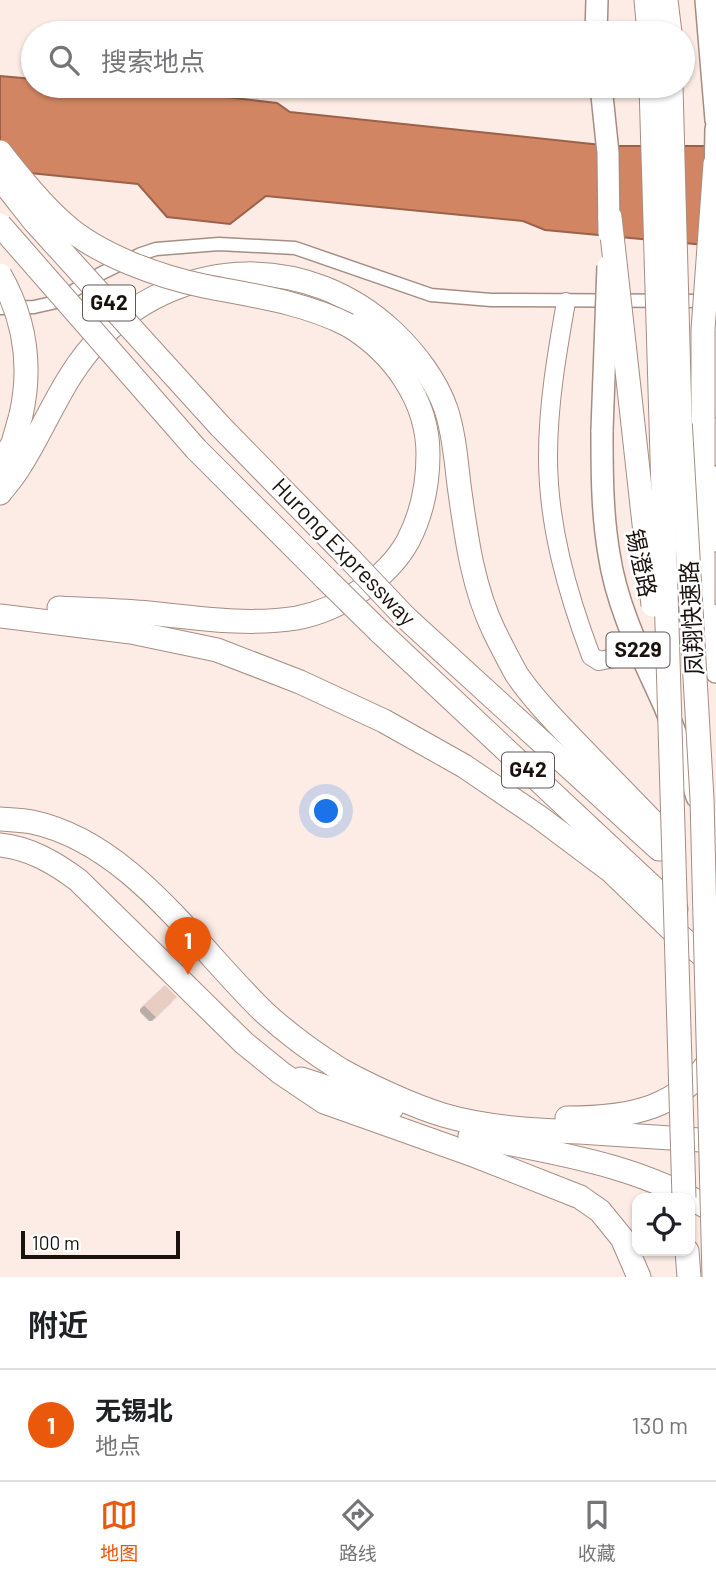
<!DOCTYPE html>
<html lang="zh">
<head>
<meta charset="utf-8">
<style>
  :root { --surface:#fff; --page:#f6f6f6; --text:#202124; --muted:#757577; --line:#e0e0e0; --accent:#ea580c }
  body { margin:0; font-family:Barlow,"Noto Sans SC",sans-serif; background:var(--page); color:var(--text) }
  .controls { position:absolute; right:21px; bottom:21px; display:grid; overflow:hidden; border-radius:14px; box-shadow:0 2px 5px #0004 }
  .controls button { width:63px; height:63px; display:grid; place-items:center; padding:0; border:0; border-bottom:2px solid var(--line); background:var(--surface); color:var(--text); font:35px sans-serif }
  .scale { position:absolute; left:21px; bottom:18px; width:159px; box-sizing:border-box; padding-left:7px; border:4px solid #1b120e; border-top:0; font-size:19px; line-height:24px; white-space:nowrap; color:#1b120e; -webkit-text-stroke:5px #fff; paint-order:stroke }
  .you { position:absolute; left:327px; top:812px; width:24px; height:24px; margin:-18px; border:5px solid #fff; border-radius:50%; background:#1a73e8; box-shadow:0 0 0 10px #1a73e833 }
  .badge { display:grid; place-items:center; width:46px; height:46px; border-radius:50%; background:var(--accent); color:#fff; font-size:23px; font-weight:700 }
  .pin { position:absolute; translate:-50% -58px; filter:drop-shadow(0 2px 4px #0008) }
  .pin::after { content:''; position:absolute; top:37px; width:24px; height:21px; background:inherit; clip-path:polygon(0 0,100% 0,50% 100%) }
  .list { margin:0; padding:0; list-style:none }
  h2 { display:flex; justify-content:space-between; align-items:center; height:91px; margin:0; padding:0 28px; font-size:30px }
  h2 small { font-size:23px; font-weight:400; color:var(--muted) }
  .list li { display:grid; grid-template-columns:46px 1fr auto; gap:21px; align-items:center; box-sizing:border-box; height:112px; padding:0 28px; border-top:2px solid var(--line) }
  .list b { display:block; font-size:26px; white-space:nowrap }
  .list p { margin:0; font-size:23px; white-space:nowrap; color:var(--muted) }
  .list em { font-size:23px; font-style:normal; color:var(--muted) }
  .icon { flex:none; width:38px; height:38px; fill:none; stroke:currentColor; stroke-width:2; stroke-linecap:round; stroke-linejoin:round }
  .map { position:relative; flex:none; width:716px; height:1277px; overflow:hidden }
  .search { position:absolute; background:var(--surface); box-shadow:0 2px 5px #0004; left:21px; right:21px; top:21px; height:77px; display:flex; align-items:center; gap:18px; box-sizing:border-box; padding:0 24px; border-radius:38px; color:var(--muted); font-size:26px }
  .sheet { height:203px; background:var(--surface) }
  nav { display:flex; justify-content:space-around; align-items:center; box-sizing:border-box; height:98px; border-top:2px solid var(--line); background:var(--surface); font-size:19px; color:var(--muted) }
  nav a { display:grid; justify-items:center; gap:4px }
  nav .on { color:var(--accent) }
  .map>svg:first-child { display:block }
  .water { fill:#d28562; stroke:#9b6249; stroke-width:2 }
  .building { fill:#e8cec2; filter:url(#shadow) }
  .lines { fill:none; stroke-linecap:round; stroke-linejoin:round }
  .street-casing { stroke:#a68d83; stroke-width:15 }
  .secondary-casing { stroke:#a68d83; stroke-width:20 }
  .primary-casing { stroke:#a68d83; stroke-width:24 }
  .highway-casing { stroke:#a68d83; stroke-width:25 }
  .street { stroke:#fff; stroke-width:12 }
  .secondary { stroke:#fff; stroke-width:18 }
  .primary { stroke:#fff; stroke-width:21 }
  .highway { stroke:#fff; stroke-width:23 }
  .primary-bridge-casing { stroke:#a68d83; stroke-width:24; stroke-linecap:butt }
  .highway-bridge-casing { stroke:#a68d83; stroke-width:25; stroke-linecap:butt }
  .primary-bridge { stroke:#fff; stroke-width:21 }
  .highway-bridge { stroke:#fff; stroke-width:23 }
  .labels { text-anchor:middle; stroke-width:5; stroke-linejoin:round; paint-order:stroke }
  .shield { fill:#fff; stroke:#5f5956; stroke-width:2 }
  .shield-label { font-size:21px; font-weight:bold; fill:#1b120e }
  .street-label { font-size:23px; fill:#1b120e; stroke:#fff }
</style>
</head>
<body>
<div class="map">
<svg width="716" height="1277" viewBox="0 0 716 1277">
  <defs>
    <filter id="shadow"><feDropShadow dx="-5.5" dy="5.5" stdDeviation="0" flood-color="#0004"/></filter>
  </defs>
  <rect width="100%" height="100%" fill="#fcece5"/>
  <path class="water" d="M0,76L33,79V86H107L198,94L277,103L290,112L611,146H716V246L545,230L523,221L266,196L230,224L167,217L138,184L0,170Z"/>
  <path class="building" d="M165,985L177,997L156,1017L144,1005Z"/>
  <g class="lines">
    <defs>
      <path id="street" d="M0,308L34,307L56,302L100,274L141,254L156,249L219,244L295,248L431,295L491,300L708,301"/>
      <path id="secondary" d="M566,302C557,353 548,404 548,457C548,525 567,592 591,656L599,661L639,653"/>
      <g id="primary">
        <path d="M706,0L716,120"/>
        <path d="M596,33L597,0"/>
        <path d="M715,182L716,129"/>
        <path d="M602,430C602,472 602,513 609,554C617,608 642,656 664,705C677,735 688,766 697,797"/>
        <path d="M713,541L716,477"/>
        <path d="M712,615L716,672"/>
      </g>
      <g id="highway">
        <path d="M646,0L649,33"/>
        <path d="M666,0L670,33"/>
        <path d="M220,426L351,560"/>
        <path d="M196,449L325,578"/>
        <path d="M0,467L13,443L21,415"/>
        <path d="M0,493C7,484 14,476 20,466C48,422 64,373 103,335C185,255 309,253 393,332C414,352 436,380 446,409C454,433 456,460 459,485C466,535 472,585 494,631C501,645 509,661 517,675C535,701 558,724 579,746C609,777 639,807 668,838"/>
        <path d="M59,608C89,610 119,610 149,613C198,618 248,626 297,618C339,610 387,579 408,541C422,514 428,485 428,454C428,400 393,352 348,325"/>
        <path d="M0,616L131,632L217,650L300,682L384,721L464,766L539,817L611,871L671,929L716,966"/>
        <path d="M405,617L659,849"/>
        <path d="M379,631L676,909"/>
        <path d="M703,642V419"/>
        <path d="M0,819C10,820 21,820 32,822C131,843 196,947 265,1013C289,1035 314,1053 341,1070C368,1085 413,1106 443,1115C487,1128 534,1130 579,1132C625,1135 670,1138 716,1141"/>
        <path d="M0,845C30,848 55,863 78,880L244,1043L281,1073L324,1102L476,1156L580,1197L600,1211L622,1238L639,1277"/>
        <path d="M301,1079L392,1108"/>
        <path d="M567,1118C628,1118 682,1110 715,1052"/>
        <path d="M470,1136C555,1153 643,1165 716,1213"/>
        <path d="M687,1251L689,1277"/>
      </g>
    </defs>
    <use href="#street" class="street-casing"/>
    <use href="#secondary" class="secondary-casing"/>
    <use href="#primary" class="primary-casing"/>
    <use href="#highway" class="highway-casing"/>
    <use href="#street" class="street"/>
    <use href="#secondary" class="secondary"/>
    <use href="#primary" class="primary"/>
    <use href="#highway" class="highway"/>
    <defs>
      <g id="primary-bridge">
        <path d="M601,86L608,153L609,234"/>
        <path d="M602,430L608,266"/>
      </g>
      <g id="highway-bridge">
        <path d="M651,86L684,1198"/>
        <path d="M671,86L680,418L702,799L714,1277"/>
        <path d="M0,152C20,177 40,203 64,224C98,255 160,277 204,286C254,296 303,302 348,325"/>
        <path d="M0,178L34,221L220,426"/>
        <path d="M610,217L653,605"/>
        <path d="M0,225L196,449"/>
        <path d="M0,275C25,319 32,366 21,415"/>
        <path d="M703,419V330L715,164"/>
        <path d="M351,560L405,617"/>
        <path d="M325,578L379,631"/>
      </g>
    </defs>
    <use href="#primary-bridge" class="primary-bridge-casing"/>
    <use href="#highway-bridge" class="highway-bridge-casing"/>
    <use href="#primary-bridge" class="primary-bridge"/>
    <use href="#highway-bridge" class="highway-bridge"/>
  </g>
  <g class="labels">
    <g class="shield">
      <rect x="83" y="285.5" width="52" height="35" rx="5"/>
      <rect x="606.5" y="632.5" width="63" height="35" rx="5"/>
      <rect x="502" y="752.5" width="52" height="35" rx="5"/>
    </g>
    <g class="shield-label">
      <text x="109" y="310">G42</text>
      <text x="638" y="657">S229</text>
      <text x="528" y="777">G42</text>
    </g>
    <g class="street-label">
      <text transform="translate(344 552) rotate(46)" y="8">Hurong Expressway</text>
      <text transform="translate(641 563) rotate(78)" y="8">锡澄路</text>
      <text transform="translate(692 618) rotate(-93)" y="8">凤翔快速路</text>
    </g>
  </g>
</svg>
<div class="controls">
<button><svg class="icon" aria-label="locate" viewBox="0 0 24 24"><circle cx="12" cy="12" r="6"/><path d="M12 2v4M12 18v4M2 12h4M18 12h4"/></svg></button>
</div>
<div class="scale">100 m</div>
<div class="you"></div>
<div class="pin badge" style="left:188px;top:975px">1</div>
<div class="search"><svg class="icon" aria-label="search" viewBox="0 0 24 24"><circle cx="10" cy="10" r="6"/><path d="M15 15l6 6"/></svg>搜索地点</div>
</div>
<section class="sheet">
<h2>附近<small></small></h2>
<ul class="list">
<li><span class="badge">1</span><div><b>无锡北</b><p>地点</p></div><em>130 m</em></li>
</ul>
</section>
<nav>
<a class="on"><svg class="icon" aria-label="map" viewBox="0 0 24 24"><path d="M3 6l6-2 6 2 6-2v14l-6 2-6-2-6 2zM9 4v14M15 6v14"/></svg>地图</a>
<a><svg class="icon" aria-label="directions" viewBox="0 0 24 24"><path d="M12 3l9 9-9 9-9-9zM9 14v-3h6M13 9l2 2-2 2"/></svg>路线</a>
<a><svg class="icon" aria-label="saved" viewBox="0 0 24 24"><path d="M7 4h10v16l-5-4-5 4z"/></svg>收藏</a>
</nav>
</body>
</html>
